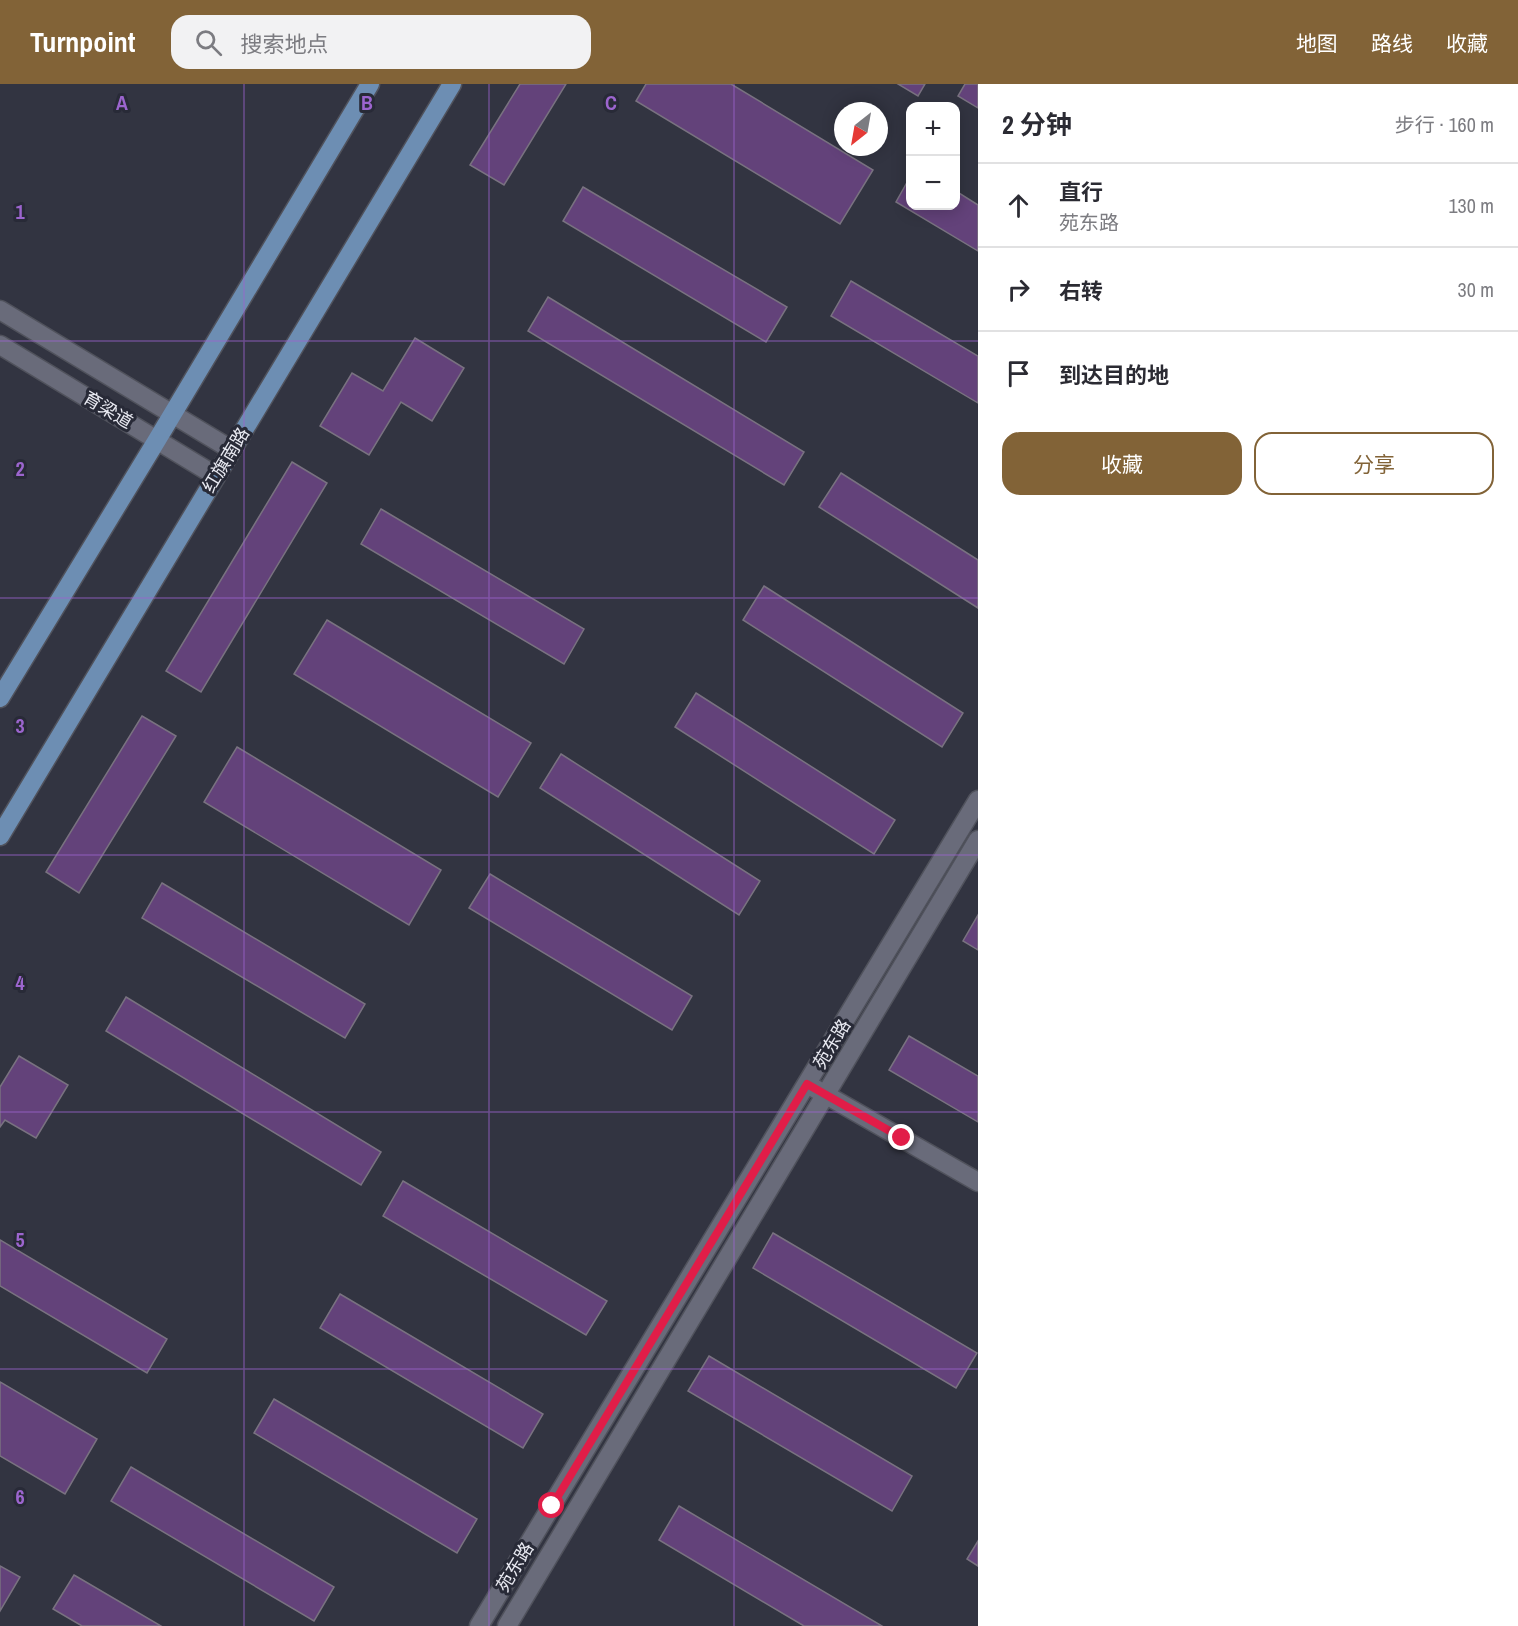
<!DOCTYPE html>
<html lang="zh">
<head>
<meta charset="utf-8">
<style>
  :root { --surface:#fff; --page:#f2f2f3; --text:#2b2b33; --muted:#7c7c81; --line:#e1e1e2; --accent:#826337 }
  body { margin:0; font-family:"Archivo Narrow","Noto Sans SC",sans-serif; background:var(--page); color:var(--text) }
  .controls { position:absolute; right:18px; top:18px; display:grid; overflow:hidden; border-radius:12px; box-shadow:0 3px 15px #0003 }
  .controls button { width:54px; height:54px; display:grid; place-items:center; padding:0; border:0; border-bottom:2px solid var(--line); background:var(--surface); color:var(--text); font:30px sans-serif }
  .compass { position:absolute; left:834px; top:18px; width:54px; height:54px; border-radius:50%; background:var(--surface); box-shadow:0 3px 15px #0003; rotate:211deg }
  .stop { position:absolute; width:18px; height:18px; margin:-14px; border:4px solid #e11d48; border-radius:50%; background:#fff }
  .stop.end { background:#e11d48; border-color:#fff; box-shadow:0 2px 6px #0008 }
  .list { margin:0; padding:0; list-style:none }
  h2 { display:flex; justify-content:space-between; align-items:center; height:78px; margin:0; padding:0 24px; font-size:26px }
  h2 small { font-size:20px; font-weight:400; color:var(--muted) }
  .list li { display:grid; grid-template-columns:39px 1fr auto; gap:18px; align-items:center; box-sizing:border-box; height:84px; padding:0 24px; border-top:2px solid var(--line) }
  .list b { display:block; font-size:22px; white-space:nowrap }
  .list p { margin:0; font-size:20px; white-space:nowrap; color:var(--muted) }
  .list em { font-size:20px; font-style:normal; color:var(--muted) }
  .actions { display:flex; gap:12px; padding:18px 24px }
  .actions a { flex:1; padding:14px 0; border:2px solid var(--accent); border-radius:18px; text-align:center; font-size:21px; color:var(--accent) }
  .actions .main { background:var(--accent); color:#fff }
  .icon { flex:none; width:33px; height:33px; fill:none; stroke:currentColor; stroke-width:2; stroke-linecap:round; stroke-linejoin:round }
  .map { position:relative; flex:none; width:978px; height:1542px; overflow:hidden }
  header { display:flex; align-items:center; gap:36px; box-sizing:border-box; height:84px; padding:0 30px; background:var(--accent); color:#fff }
  header strong { font-size:28px }
  nav { display:flex; gap:33px; margin-inline-start:auto; font-size:21px }
  .search { width:420px; height:54px; background:var(--page); display:flex; align-items:center; gap:15px; box-sizing:border-box; padding:0 21px; border-radius:18px; color:var(--muted); font-size:22px }
  main { display:flex }
  aside { flex:1; background:var(--surface) }
  .map>svg:first-child { display:block }
  .building { fill:#63427a; stroke:#797280; stroke-width:1.5 }
  .lines { fill:none; stroke-linecap:round; stroke-linejoin:round }
  .street-casing { stroke:#50525c; stroke-width:21 }
  .secondary-casing { stroke:#50525c; stroke-width:21 }
  .primary-casing { stroke:#50525c; stroke-width:21 }
  .street { stroke:#696b7a; stroke-width:18 }
  .secondary { stroke:#696b7a; stroke-width:18 }
  .primary { stroke:#6d8eb3; stroke-width:18 }
  .route { stroke:#e11d48; stroke-width:8 }
  .grid { fill:none; stroke:#9c65ce; stroke-width:1.5; stroke-opacity:0.55 }
  .labels { text-anchor:middle; stroke-width:6; stroke-linejoin:round; paint-order:stroke }
  .street-label { font-size:18px; fill:#e9eaf2; stroke:#282a37 }
  .grid-label { font-size:20px; text-anchor:middle; font-weight:bold; fill:#9c65ce; stroke:#282a37; stroke-width:6; stroke-linejoin:round; paint-order:stroke }
</style>
</head>
<body>
<header>
<strong>Turnpoint</strong>
<div class="search"><svg class="icon" aria-label="search" viewBox="0 0 24 24"><circle cx="10" cy="10" r="6"/><path d="M15 15l6 6"/></svg>搜索地点</div>
<nav><a>地图</a><a>路线</a><a>收藏</a></nav>
</header>
<main>
<div class="map">
<svg width="978" height="1542" viewBox="0 0 978 1542">
  <rect width="100%" height="100%" fill="#323441"/>
  <g class="building">
    <path d="M520,0H566L504,101L470,81Z"/>
    <path d="M646,0H731L873,86L840,140L636,17Z"/>
    <path d="M898,0H925L918,12Z"/>
    <path d="M965,0H978V24L958,12Z"/>
    <path d="M910,93V122H956V107L978,121V167L896,118Z"/>
    <path d="M583,103L787,223L766,258L563,137Z"/>
    <path d="M851,197L978,272V319L831,232Z"/>
    <path d="M548,213L804,368L784,401L528,247Z"/>
    <path d="M415,254L464,284L432,337L401,318L369,371L320,342L352,289L383,307Z"/>
    <path d="M292,378L327,399L201,608L166,587Z"/>
    <path d="M841,389L978,476V524L819,423Z"/>
    <path d="M381,425L584,545L564,580L361,460Z"/>
    <path d="M764,502L963,629L942,663L743,536Z"/>
    <path d="M327,536L531,659L498,713L294,590Z"/>
    <path d="M696,609L895,736L874,770L675,643Z"/>
    <path d="M142,632L176,652L79,809L46,788Z"/>
    <path d="M237,663L441,786L409,841L204,718Z"/>
    <path d="M561,670L760,797L739,831L540,704Z"/>
    <path d="M490,790L692,912L672,946L469,824Z"/>
    <path d="M162,799L365,920L345,954L142,834Z"/>
    <path d="M978,831V866L963,857Z"/>
    <path d="M126,913L381,1068L361,1101L106,947Z"/>
    <path d="M909,952L978,992V1038L889,986Z"/>
    <path d="M19,972L68,1001L36,1054L5,1036L0,1043V1003Z"/>
    <path d="M403,1097L607,1217L586,1251L383,1132Z"/>
    <path d="M773,1149L977,1269L956,1304L753,1184Z"/>
    <path d="M0,1156L167,1255L147,1289L0,1202Z"/>
    <path d="M340,1210L543,1330L523,1364L320,1244Z"/>
    <path d="M709,1272L912,1392L892,1427L688,1307Z"/>
    <path d="M0,1298L97,1355L65,1410L0,1372Z"/>
    <path d="M274,1315L477,1435L457,1469L254,1349Z"/>
    <path d="M131,1383L334,1503L314,1537L111,1417Z"/>
    <path d="M679,1422L882,1542H804L659,1456Z"/>
    <path d="M978,1457V1482L967,1475Z"/>
    <path d="M0,1482L20,1493L0,1527Z"/>
    <path d="M74,1491L161,1542H82L53,1525Z"/>
  </g>
  <g class="lines">
    <defs>
      <path id="street" d="M807,1000L978,1098"/>
      <g id="secondary">
        <path d="M0,226L232,366"/>
        <path d="M0,261L216,392"/>
        <path d="M479,1542L978,716"/>
        <path d="M507,1542L978,756"/>
      </g>
      <g id="primary">
        <path d="M0,614L157,356L370,0"/>
        <path d="M0,752L452,0"/>
      </g>
    </defs>
    <use href="#street" class="street-casing"/>
    <use href="#secondary" class="secondary-casing"/>
    <use href="#primary" class="primary-casing"/>
    <use href="#street" class="street"/>
    <use href="#secondary" class="secondary"/>
    <use href="#primary" class="primary"/>
  </g>
  <g class="lines">
    <path class="route" d="M552,1422L807,1000L902,1054"/>
  </g>
  <path class="grid" d="M244,0V1542M489,0V1542M734,0V1542M0,257H978M0,514H978M0,771H978M0,1028H978M0,1285H978"/>
  <g class="labels">
    <g class="street-label">
      <text transform="translate(108 326) rotate(31)" y="6">育梁道</text>
      <text transform="translate(226 376) rotate(-59)" y="6">红旗南路</text>
      <text transform="translate(832 960) rotate(-59)" y="6">苑东路</text>
      <text transform="translate(515 1483) rotate(-59)" y="6">苑东路</text>
    </g>
  </g>
  <g class="grid-label">
    <text x="122" y="26">A</text>
    <text x="367" y="26">B</text>
    <text x="611" y="26">C</text>
    <text x="20" y="135">1</text>
    <text x="20" y="392">2</text>
    <text x="20" y="649">3</text>
    <text x="20" y="906">4</text>
    <text x="20" y="1163">5</text>
    <text x="20" y="1420">6</text>
  </g>
</svg>
<div class="controls">
<button>+</button>
<button>−</button>
</div>
<svg class="compass" viewBox="-18 -18 36 36"><path d="M0-13l5 13h-10z" fill="#e53935"/><path d="M0 13l5-13h-10z" fill="#7c7c81"/></svg>
<div class="stop" style="left:552px;top:1422px"></div>
<div class="stop end" style="left:902px;top:1054px"></div>
</div>
<aside>
<h2>2 分钟<small>步行 · 160 m</small></h2>
<ul class="list">
<li><svg class="icon" aria-label="ahead" viewBox="0 0 24 24"><path d="M12 20V5M6 11l6-6 6 6"/></svg><div><b>直行</b><p>苑东路</p></div><em>130 m</em></li>
<li><svg class="icon" aria-label="right" viewBox="0 0 24 24"><path d="M7 20v-9h11M14 6l5 5-5 5"/></svg><div><b>右转</b></div><em>30 m</em></li>
<li><svg class="icon" aria-label="arrive" viewBox="0 0 24 24"><path d="M6 21V4h12l-3 4 3 4H6"/></svg><div><b>到达目的地</b></div></li>
</ul>
<div class="actions"><a class="main">收藏</a><a>分享</a></div>
</aside>
</main>
</body>
</html>
